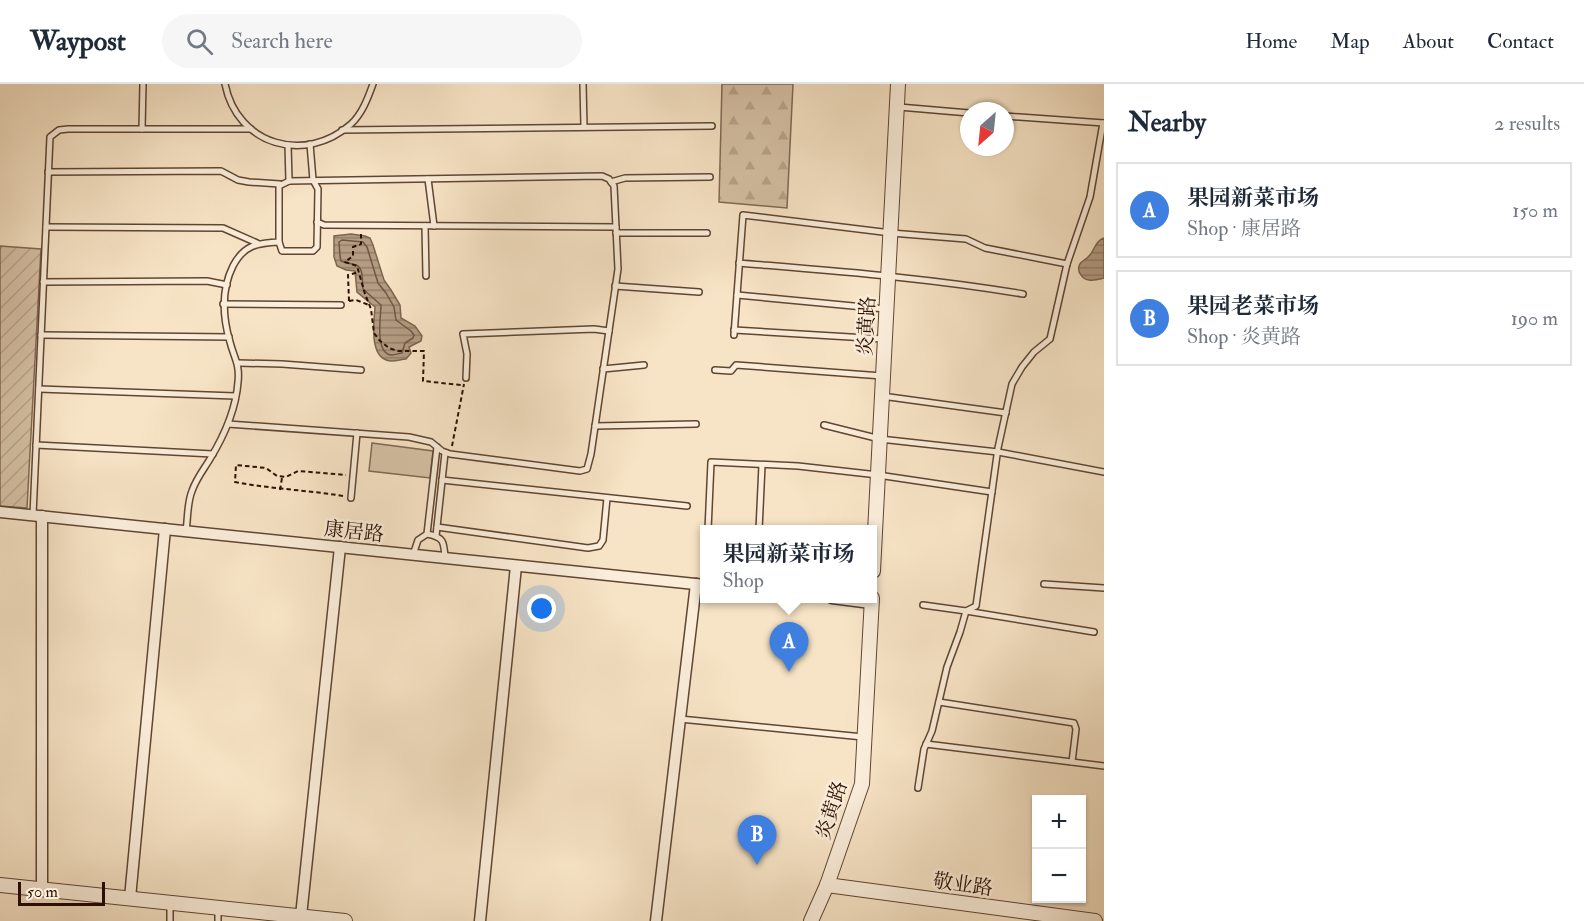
<!DOCTYPE html>
<html lang="en">
<head>
<meta charset="utf-8">
<style>
  :root { --surface:#fff; --page:#f6f6f7; --text:#1f2937; --muted:#747a83; --line:#e0e1e3; --accent:#8f2418 }
  body { margin:0; font-family:"IM FELL Double Pica","Noto Serif SC",serif; background:var(--page); color:var(--text) }
  .controls { position:absolute; right:18px; bottom:18px; display:grid; overflow:hidden; border-radius:0px; box-shadow:0 2px 4px #0004 }
  .controls button { width:54px; height:54px; display:grid; place-items:center; padding:0; border:0; border-bottom:2px solid var(--line); background:var(--surface); color:var(--text); font:30px sans-serif }
  .compass { position:absolute; left:960px; top:18px; width:54px; height:54px; border-radius:50%; background:var(--surface); box-shadow:0 2px 4px #0004; rotate:207deg }
  .scale { position:absolute; left:18px; bottom:15px; width:87px; box-sizing:border-box; padding-left:6px; border:3px solid #2e1002; border-top:0; font-size:16px; line-height:21px; white-space:nowrap; color:#2e1002; -webkit-text-stroke:4px #faedda; paint-order:stroke }
  .you { position:absolute; left:542px; top:525px; width:21px; height:21px; margin:-15px; border:4px solid #fff; border-radius:50%; background:#1a73e8; box-shadow:0 0 0 9px #1a73e833 }
  .badge { display:grid; place-items:center; width:39px; height:39px; border-radius:50%; background:var(--accent); color:#fff; font-size:20px; font-weight:700 }
  .pin { position:absolute; translate:-50% -50px; filter:drop-shadow(0 2px 3px #0008) }
  .pin::after { content:''; position:absolute; top:32px; width:21px; height:18px; background:inherit; clip-path:polygon(0 0,100% 0,50% 100%) }
  .popup { position:absolute; left:700px; top:441px; width:177px; height:78px; box-sizing:border-box; display:grid; place-content:center; border-radius:0px; background:var(--surface); filter:drop-shadow(0 2px 4px #0005); font-size:20px; white-space:nowrap; color:var(--muted) }
  .popup b { font-size:22px; color:var(--text) }
  .popup::after { content:''; position:absolute; left:50%; top:100%; margin-left:-12px; border:12px solid transparent; border-top-color:var(--surface) }
  .list { margin:0; padding:0; list-style:none }
  h2 { display:flex; justify-content:space-between; align-items:center; height:78px; margin:0; padding:0 24px; font-size:26px }
  h2 small { font-size:20px; font-weight:400; color:var(--muted) }
  .list li { display:grid; grid-template-columns:39px 1fr auto; gap:18px; align-items:center; box-sizing:border-box; height:96px; margin:0 12px 12px; padding:0 12px; border:2px solid var(--line); border-radius:0px }
  .list b { display:block; font-size:22px; white-space:nowrap }
  .list p { margin:0; font-size:20px; white-space:nowrap; color:var(--muted) }
  .list em { font-size:20px; font-style:normal; color:var(--muted) }
  .icon { flex:none; width:33px; height:33px; fill:none; stroke:currentColor; stroke-width:2; stroke-linecap:round; stroke-linejoin:round }
  .map { position:relative; flex:none; width:1104px; height:837px; overflow:hidden }
  header { display:flex; align-items:center; gap:36px; box-sizing:border-box; height:84px; padding:0 30px; background:var(--surface); border-bottom:2px solid var(--line) }
  header strong { font-size:28px }
  nav { display:flex; gap:33px; margin-inline-start:auto; font-size:21px }
  .search { width:420px; height:54px; background:var(--page); display:flex; align-items:center; gap:15px; box-sizing:border-box; padding:0 21px; border-radius:33px; color:var(--muted); font-size:22px }
  main { display:flex }
  aside { flex:1; background:var(--surface) }
  .map>svg:first-child { display:block }
  .forest { fill:url(#forest-firs); stroke:#826854; stroke-width:1.5 }
  .garden { fill:url(#garden-furrows); stroke:#826854; stroke-width:1.5 }
  .pitch { fill:#d5c0a5; stroke:#826854; stroke-width:1.5 }
  .water { fill:url(#water-rules); stroke:#7e644f; stroke-width:1.5 }
  .lines { fill:none; stroke-linecap:round; stroke-linejoin:round }
  .shore { stroke:#705642; stroke-width:1.5 }
  .service-casing { stroke:#604533; stroke-width:8 }
  .minor-casing { stroke:#604533; stroke-width:13 }
  .tertiary-casing { stroke:#604533; stroke-width:16 }
  .path { stroke:#2e1002; stroke-width:2; stroke-dasharray:4.5 3; stroke-linecap:butt }
  .service { stroke:#faedda; stroke-width:5 }
  .minor { stroke:#faedda; stroke-width:10 }
  .tertiary { stroke:#faedda; stroke-width:14 }
  .labels { text-anchor:middle; stroke-width:5; stroke-linejoin:round; paint-order:stroke }
  .street-label { font-size:20px; fill:#2e1002; stroke:#faedda }
</style>
</head>
<body>
<header>
<strong>Waypost</strong>
<div class="search"><svg class="icon" aria-label="search" viewBox="0 0 24 24"><circle cx="10" cy="10" r="6"/><path d="M15 15l6 6"/></svg>Search here</div>
<nav><a>Home</a><a>Map</a><a>About</a><a>Contact</a></nav>
</header>
<main>
<div class="map">
<svg width="1104" height="837" viewBox="0 0 1104 837">
  <defs>
    <pattern id="forest-firs" width="22" height="20" patternUnits="userSpaceOnUse" patternTransform="scale(1.5)"><rect width="22" height="20" fill="#d5c0a5"/><path d="M5 1l3.5 6h-7zM16 11l3.5 6h-7z" fill="#b7a48c"/></pattern>
    <pattern id="garden-furrows" width="10" height="10" patternUnits="userSpaceOnUse" patternTransform="scale(1.5)"><rect width="10" height="10" fill="#d5c0a5"/><path d="M-1 1l2-2M0 10L10 0M9 11l2-2" fill="none" stroke="#b7a48c"/></pattern>
    <pattern id="water-rules" width="6" height="5" patternUnits="userSpaceOnUse" patternTransform="scale(1.5)"><rect width="6" height="5" fill="#b39c83"/><path d="M0 2.5h6" fill="none" stroke="#927e69"/></pattern>
  </defs>
  <rect width="100%" height="100%" fill="#f7e4c6"/>
  <filter id="stains"><feTurbulence type="fractalNoise" baseFrequency=".00333" numOctaves="4"/><feColorMatrix values="0 0 0 0 .2 0 0 0 0 .09 0 0 0 0 .02 0 0 0 .5 -.17"/></filter>
  <radialGradient id="worn" r=".72"><stop offset=".6" stop-color="#630" stop-opacity="0"/><stop offset="1" stop-color="#630" stop-opacity=".3"/></radialGradient>
  <path class="forest" d="M722,0H793L787,124L719,118Z"/>
  <path class="garden" d="M0,162L41,165L27,424L0,422Z"/>
  <path class="pitch" d="M372,359L433,367L430,394L369,387Z"/>
  <g class="water">
    <path d="M351,150L365,152L370,154L373,161L384,196L391,206L400,221L401,234L415,242L422,252L421,257L409,263L411,269L406,275C402,275 397,277 392,277C368,277 374,237 375,223L357,208L355,187L346,186L337,182L334,173V152Z"/>
    <path d="M1104,154V194C1100,195 1094,197 1089,196C1084,196 1077,189 1079,182C1080,177 1086,176 1089,172C1095,166 1095,157 1104,154Z"/>
  </g>
  <g class="lines">
    <path class="shore" d="M342,156L363,158L367,163L378,199L386,209L394,223L396,236L411,247L414,251L413,254L405,259L402,269C399,269 396,271 392,271C374,270 381,232 381,221L363,205C362,198 364,184 356,181C351,179 347,180 341,177L340,172L339,158Z"/>
    <defs>
      <g id="service">
        <path d="M225,0C237,61 305,81 351,40C362,30 368,14 373,0"/>
        <path d="M583,0L584,43"/>
        <path d="M899,23L969,29"/>
        <path d="M1005,32L1104,39"/>
        <path d="M142,45L143,0"/>
        <path d="M342,46L712,42"/>
        <path d="M288,61L289,97"/>
        <path d="M48,88L221,87L238,96L249,98L280,100"/>
        <path d="M428,95L434,142"/>
        <path d="M611,98L625,94L710,93"/>
        <path d="M317,138L324,141L616,143"/>
        <path d="M425,142L426,192"/>
        <path d="M46,143L223,144L257,159"/>
        <path d="M616,149H707"/>
        <path d="M279,158L282,167H313L317,163L318,105L313,96L310,60"/>
        <path d="M739,179C834,187 929,194 1023,210"/>
        <path d="M43,198L207,197L227,201"/>
        <path d="M615,202L699,208"/>
        <path d="M737,211L885,225"/>
        <path d="M223,220L341,221"/>
        <path d="M734,246L884,255"/>
        <path d="M41,251L229,253"/>
        <path d="M734,251L743,131L891,149L966,155L985,164L1067,180"/>
        <path d="M238,279L282,280L361,286"/>
        <path d="M603,285L644,281"/>
        <path d="M715,286L731,287L736,281L882,292"/>
        <path d="M466,294L467,270L463,250L594,245L609,247"/>
        <path d="M39,305L235,312"/>
        <path d="M882,312L1006,329"/>
        <path d="M824,341L880,355L998,368L1104,388"/>
        <path d="M595,342L696,340"/>
        <path d="M36,361L213,370"/>
        <path d="M442,396L687,422"/>
        <path d="M351,414L357,349"/>
        <path d="M33,431L50,53L59,46L68,45H251"/>
        <path d="M437,443L588,464L599,462L603,456L607,414"/>
        <path d="M708,446L711,378L798,382L878,391L992,408"/>
        <path d="M759,446L762,381"/>
        <path d="M186,447C188,434 187,419 192,407C196,395 204,385 210,375C224,352 236,325 238,298C240,280 234,274 230,258C223,234 221,206 233,182C244,161 257,159 279,158V102L289,97L602,92L609,95L614,102L618,185L591,370L587,385L580,387L450,370L442,367L431,358L409,353L228,340"/>
        <path d="M427,450L437,363"/>
        <path d="M436,452L445,369"/>
        <path d="M413,471L418,456L427,450C444,453 444,458 445,474"/>
        <path d="M1044,500L1104,504"/>
        <path d="M923,521L966,527L1094,548"/>
        <path d="M939,618L1074,639L1076,645L1072,678"/>
        <path d="M680,635L863,653"/>
        <path d="M926,660L1104,682"/>
        <path d="M918,704L924,665L932,647L947,583L960,548L966,527L976,522L998,364L1012,300L1022,283L1034,268L1050,255L1067,180L1090,113L1103,39"/>
        <path d="M170,837V821"/>
        <path d="M218,837V824"/>
      </g>
      <g id="minor">
        <path d="M0,428L705,501"/>
        <path d="M832,514L871,519"/>
        <path d="M42,805V432"/>
        <path d="M130,814L165,445"/>
        <path d="M301,832L340,463"/>
        <path d="M480,837L516,482"/>
        <path d="M656,837L696,500"/>
      </g>
      <g id="tertiary">
        <path d="M873,487L898,0"/>
        <path d="M0,801L345,837"/>
        <path d="M827,801L1095,837"/>
        <path d="M811,837L827,801L862,700L872,514"/>
      </g>
    </defs>
    <use href="#service" class="service-casing"/>
    <use href="#minor" class="minor-casing"/>
    <use href="#tertiary" class="tertiary-casing"/>
    <g class="path">
      <path d="M361,150V160L353,163V172L345,178L357,182L365,210L371,225L374,249L379,256L389,264L398,267H424L423,297L461,301"/>
      <path d="M349,217L348,191L359,188"/>
      <path d="M349,217L356,216L369,221"/>
      <path d="M452,362L464,300"/>
      <path d="M280,406L282,394"/>
      <path d="M343,412C307,406 271,405 235,398L236,381L266,384L277,392L286,393L298,387L346,391"/>
    </g>
    <use href="#service" class="service"/>
    <use href="#minor" class="minor"/>
    <use href="#tertiary" class="tertiary"/>
  </g>
  <g class="labels">
    <g class="street-label">
      <text transform="translate(866 242) rotate(-87)" y="7">炎黄路</text>
      <text transform="translate(354 447) rotate(6)" y="7">康居路</text>
      <text transform="translate(831 726) rotate(-72)" y="7">炎黄路</text>
      <text transform="translate(963 800) rotate(8)" y="7">敬业路</text>
    </g>
  </g>
  <rect width="100%" height="100%" filter="url(#stains)"/>
  <rect width="100%" height="100%" fill="url(#worn)"/>
</svg>
<div class="controls">
<button>+</button>
<button>−</button>
</div>
<svg class="compass" viewBox="-18 -18 36 36"><path d="M0-13l5 13h-10z" fill="#e53935"/><path d="M0 13l5-13h-10z" fill="#747a83"/></svg>
<div class="scale">50 m</div>
<div class="you"></div>
<div class="pin badge" style="left:789px;top:588px;background:#3f7fe0">A</div>
<div class="popup"><b>果园新菜市场</b>Shop</div>
<div class="pin badge" style="left:757px;top:781px;background:#3f7fe0">B</div>
</div>
<aside>
<h2>Nearby<small>2 results</small></h2>
<ul class="list">
<li><span class="badge" style="background:#3f7fe0">A</span><div><b>果园新菜市场</b><p>Shop · 康居路</p></div><em>150 m</em></li>
<li><span class="badge" style="background:#3f7fe0">B</span><div><b>果园老菜市场</b><p>Shop · 炎黄路</p></div><em>190 m</em></li>
</ul>
</aside>
</main>
</body>
</html>
